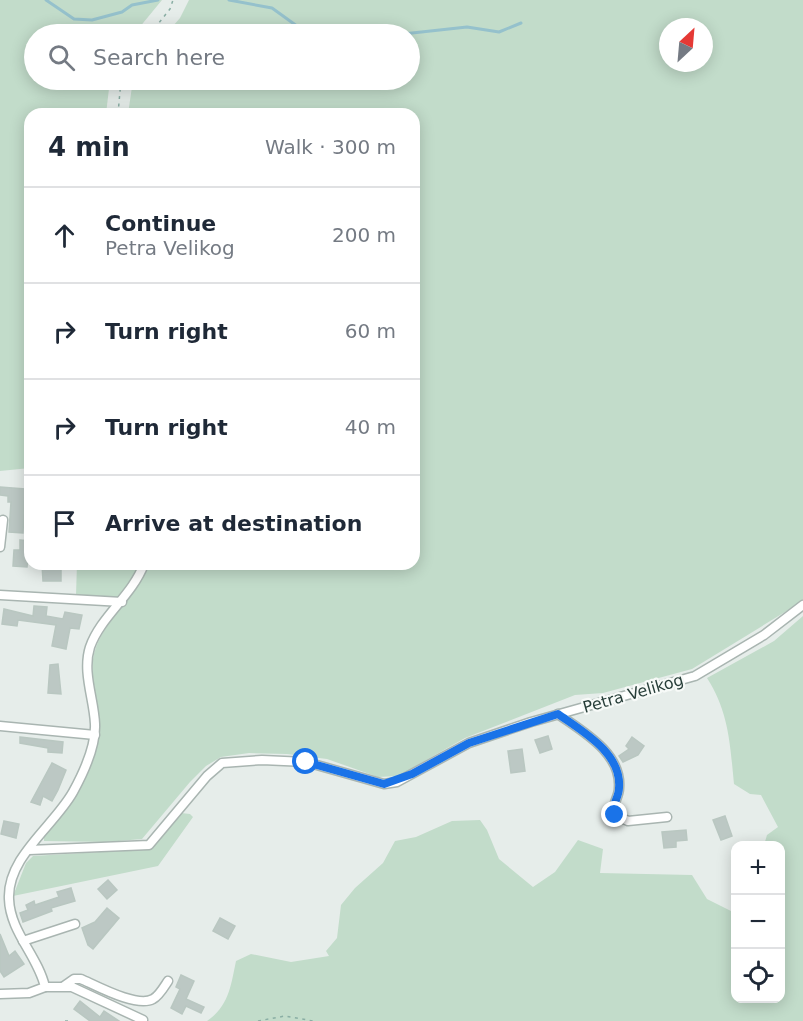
<!DOCTYPE html>
<html lang="en">
<head>
<meta charset="utf-8">
<style>
  :root { --surface:#fff; --page:#f2f2f3; --text:#1f2937; --muted:#747a83; --line:#e0e1e3 }
  body { margin:0; font-family:"DejaVu Sans",sans-serif; background:var(--page); color:var(--text) }
  .controls { position:absolute; right:18px; bottom:18px; display:grid; overflow:hidden; border-radius:12px; box-shadow:0 3px 15px #0003 }
  .controls button { width:54px; height:54px; display:grid; place-items:center; padding:0; border:0; border-bottom:2px solid var(--line); background:var(--surface); color:var(--text); font:30px sans-serif }
  .compass { position:absolute; left:659px; top:18px; width:54px; height:54px; border-radius:50%; background:var(--surface); box-shadow:0 3px 15px #0003; rotate:26deg }
  .stop { position:absolute; width:18px; height:18px; margin:-14px; border:4px solid #1a73e8; border-radius:50%; background:#fff }
  .stop.end { background:#1a73e8; border-color:#fff; box-shadow:0 2px 6px #0008 }
  .list { margin:0; padding:0; list-style:none }
  h2 { display:flex; justify-content:space-between; align-items:center; height:78px; margin:0; padding:0 24px; font-size:26px }
  h2 small { font-size:20px; font-weight:400; color:var(--muted) }
  .list li { display:grid; grid-template-columns:39px 1fr auto; gap:18px; align-items:center; box-sizing:border-box; height:96px; padding:0 24px; border-top:2px solid var(--line) }
  .list b { display:block; font-size:22px; white-space:nowrap }
  .list p { margin:0; font-size:20px; white-space:nowrap; color:var(--muted) }
  .list em { font-size:20px; font-style:normal; color:var(--muted) }
  .icon { flex:none; width:33px; height:33px; fill:none; stroke:currentColor; stroke-width:2; stroke-linecap:round; stroke-linejoin:round }
  .map { position:relative; flex:none; width:803px; height:1021px; overflow:hidden }
  .search { position:absolute; background:var(--surface); box-shadow:0 3px 15px #0003; left:24px; top:24px; width:396px; height:66px; display:flex; align-items:center; gap:15px; box-sizing:border-box; padding:0 21px; border-radius:33px; color:var(--muted); font-size:22px }
  .panel { position:absolute; background:var(--surface); box-shadow:0 3px 15px #0003; left:24px; top:108px; width:396px; height:462px; border-radius:18px }
  .map>svg:first-child { display:block }
  .green { fill:#c2dcca; fill-rule:evenodd }
  .lines { fill:none; stroke-linecap:round; stroke-linejoin:round }
  .stream { stroke:#95c1cc; stroke-width:3 }
  .building { fill:#bcc8c4; stroke:#b9c7c1; stroke-width:1.5 }
  .street-casing { stroke:#a9b5b1; stroke-width:11 }
  .path { stroke:#8aaea4; stroke-width:1.5; stroke-dasharray:3 4.5; stroke-linecap:butt }
  .street { stroke:#fff; stroke-width:8 }
  .route { stroke:#1a73e8; stroke-width:8 }
  .labels { text-anchor:middle; stroke-width:4.5; stroke-linejoin:round; paint-order:stroke }
  .street-label { font-size:16px; fill:#273e39; stroke:#f7faf8 }
</style>
</head>
<body>
<div class="map">
<svg width="803" height="1021" viewBox="0 0 803 1021">
  <rect width="100%" height="100%" fill="#e6edea"/>
  <g class="green">
    <path d="M0,0H162L134,34H34V80H110L106,114H30V468L0,471Z"/>
    <path d="M189,0H803V601L692,669L603,693L575,695L465,738L398,776L378,777L327,759L287,754L249,753L221,757L206,766L190,782L142,839L107,842L44,841V835C73,802 102,765 99,718C98,697 89,675 94,654C103,619 137,598 149,564H414V114H128L133,80H410V34H166L180,18ZM668,27H704V63H668Z"/>
    <path d="M77,564H141L121,595L116,598L76,595Z"/>
    <path d="M803,616V1021H207C229,1006 231,985 236,961L251,954L291,962L329,956L326,951L337,938L341,905L355,888L383,863L395,841L416,837L452,821L480,820L487,830L499,859L533,887L555,872L578,840L603,849L600,873L692,875L707,899L735,913L736,998H780V846L764,845L767,835L778,827L761,795L750,794L734,784C730,744 729,712 707,678L774,641Z"/>
    <path d="M181,813L190,814L193,817L158,866L13,896L26,863L33,856L150,849Z"/>
  </g>
  <g class="lines">
    <g class="stream">
      <path d="M46,0L74,19L92,20L122,12L132,5L158,0"/>
      <path d="M229,0L272,8L308,34"/>
      <path d="M335,34L352,28L379,29L403,34L467,27L499,32L521,23"/>
    </g>
  </g>
  <g class="building">
    <path d="M0,487L25,489L23,533L9,532L11,502H8V496L0,495Z"/>
    <path d="M20,540L30,541L27,567L13,566L14,550H20Z"/>
    <path d="M42,564H61V581H43Z"/>
    <path d="M34,606L47,607L46,616L63,619L65,612L82,615L79,629L70,628L66,649L52,646L56,625L18,620L17,626L2,624L4,609L33,616Z"/>
    <path d="M58,664L61,694L48,693L50,665Z"/>
    <path d="M548,736L552,749L540,753L535,740Z"/>
    <path d="M20,737L63,742L62,753L48,752V748L20,743Z"/>
    <path d="M632,737L644,746L638,755L623,762L619,756L629,749L626,746Z"/>
    <path d="M522,749L525,771L511,773L508,751Z"/>
    <path d="M52,763L66,770L58,790L52,801L43,796L40,805L31,802Z"/>
    <path d="M725,816L732,836L721,840L713,820Z"/>
    <path d="M4,821L19,824L16,838L1,834Z"/>
    <path d="M686,830L687,840L676,841V847L664,848L662,832Z"/>
    <path d="M108,880L117,890L107,899L98,889Z"/>
    <path d="M71,888L75,901L51,908L52,911L23,922L20,913L28,910L26,905L34,901L35,905L59,897L57,892Z"/>
    <path d="M107,908L119,918L93,949L88,945L82,928L95,922Z"/>
    <path d="M220,918L235,926L228,939L213,931Z"/>
    <path d="M0,934L9,956L15,951L24,964L4,977L0,971Z"/>
    <path d="M181,975L194,981L186,999L204,1007L201,1013L186,1006L182,1014L171,1008L180,989L176,987Z"/>
    <path d="M80,1001L100,1017L104,1011L119,1021H90L74,1009Z"/>
  </g>
  <g class="lines">
    <defs>
      <g id="street">
        <path d="M0,547L3,520"/>
        <path d="M0,595L122,602"/>
        <path d="M558,714C582,731 622,753 619,788C619,798 611,804 615,815L628,821L667,817"/>
        <path d="M0,726L95,735"/>
        <path d="M29,850L149,845L207,776L222,763L262,760L306,762L384,784L397,782L469,743L531,722L695,676L764,635L803,605"/>
        <path d="M23,941L75,924"/>
        <path d="M64,986L74,979H81C97,986 137,1008 153,999C159,996 164,987 168,981"/>
        <path d="M45,987H72L143,1020"/>
        <path d="M0,994L29,993L45,987C38,956 10,932 9,899C7,857 54,826 73,792C84,772 96,747 95,724C94,699 82,672 90,647C101,616 132,596 144,564"/>
      </g>
    </defs>
    <use href="#street" class="street-casing"/>
    <g class="path">
      <path d="M150,34L170,9L173,0"/>
      <path d="M118,114L121,80"/>
      <path d="M65,1021H69"/>
      <path d="M258,1021L285,1016L313,1021"/>
    </g>
    <use href="#street" class="street"/>
  </g>
  <g class="lines">
    <path class="route" d="M306,762L384,784L412,774L469,743L558,714C582,731 622,753 619,788C619,798 611,804 615,815"/>
  </g>
  <g class="labels">
    <g class="street-label">
      <text transform="translate(633 693) rotate(-16)" y="6">Petra Velikog</text>
    </g>
  </g>
</svg>
<div class="controls">
<button>+</button>
<button>−</button>
<button><svg class="icon" aria-label="locate" viewBox="0 0 24 24"><circle cx="12" cy="12" r="6"/><path d="M12 2v4M12 18v4M2 12h4M18 12h4"/></svg></button>
</div>
<svg class="compass" viewBox="-18 -18 36 36"><path d="M0-13l5 13h-10z" fill="#e53935"/><path d="M0 13l5-13h-10z" fill="#747a83"/></svg>
<div class="stop" style="left:306px;top:762px"></div>
<div class="stop end" style="left:615px;top:815px"></div>
<div class="search"><svg class="icon" aria-label="search" viewBox="0 0 24 24"><circle cx="10" cy="10" r="6"/><path d="M15 15l6 6"/></svg>Search here</div>
<section class="panel">
<h2>4 min<small>Walk · 300 m</small></h2>
<ul class="list">
<li><svg class="icon" aria-label="ahead" viewBox="0 0 24 24"><path d="M12 20V5M6 11l6-6 6 6"/></svg><div><b>Continue</b><p>Petra Velikog</p></div><em>200 m</em></li>
<li><svg class="icon" aria-label="right" viewBox="0 0 24 24"><path d="M7 20v-9h11M14 6l5 5-5 5"/></svg><div><b>Turn right</b></div><em>60 m</em></li>
<li><svg class="icon" aria-label="right" viewBox="0 0 24 24"><path d="M7 20v-9h11M14 6l5 5-5 5"/></svg><div><b>Turn right</b></div><em>40 m</em></li>
<li><svg class="icon" aria-label="arrive" viewBox="0 0 24 24"><path d="M6 21V4h12l-3 4 3 4H6"/></svg><div><b>Arrive at destination</b></div></li>
</ul>
</section>
</div>
</body>
</html>
